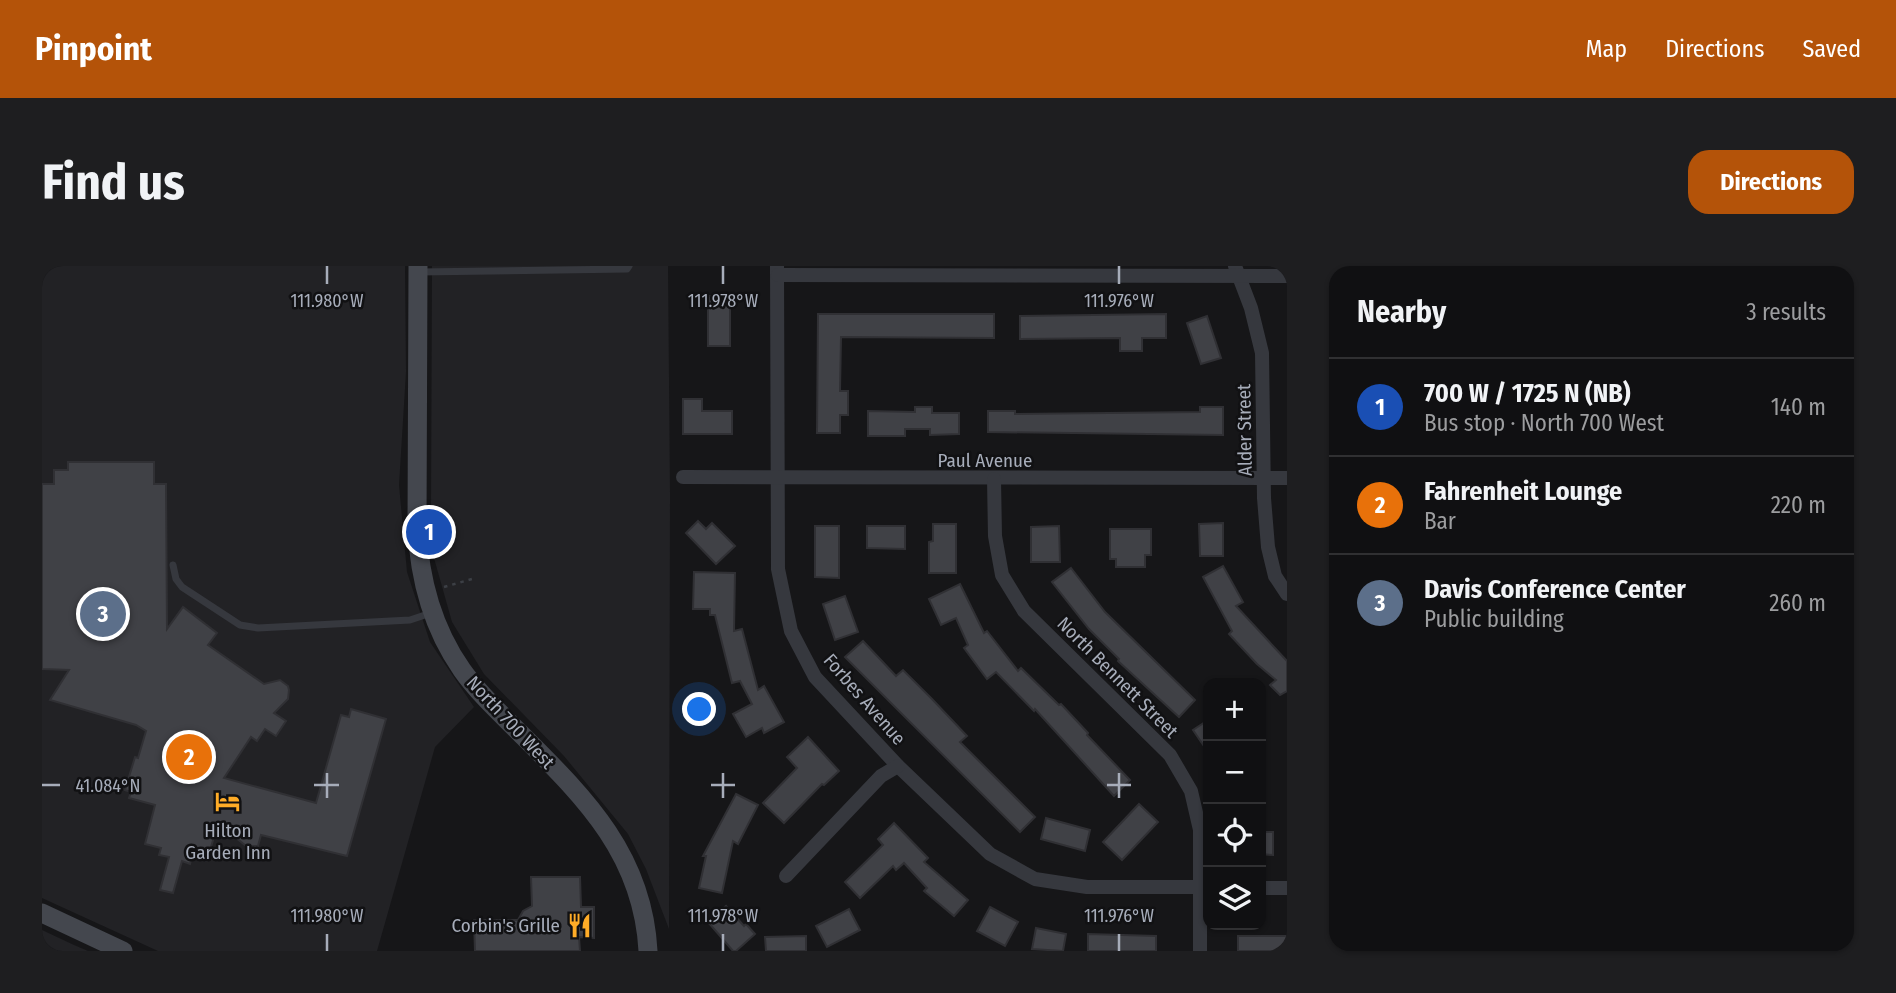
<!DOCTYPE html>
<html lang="en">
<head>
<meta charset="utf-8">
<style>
  :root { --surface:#101012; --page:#1e1e20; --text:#f1f3f6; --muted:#9c9d9f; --line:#303032; --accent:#b45309 }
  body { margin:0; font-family:"Fira Sans Condensed",sans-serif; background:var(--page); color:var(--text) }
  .controls { position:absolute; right:21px; bottom:21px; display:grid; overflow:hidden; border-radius:14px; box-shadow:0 2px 5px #0004 }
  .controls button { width:63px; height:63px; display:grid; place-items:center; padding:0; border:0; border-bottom:2px solid var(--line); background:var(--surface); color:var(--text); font:35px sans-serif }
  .you { position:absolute; left:658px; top:444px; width:24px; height:24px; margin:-18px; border:5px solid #fff; border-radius:50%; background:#1a73e8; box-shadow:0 0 0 10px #1a73e833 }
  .badge { display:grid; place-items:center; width:46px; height:46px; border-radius:50%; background:var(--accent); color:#fff; font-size:23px; font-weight:700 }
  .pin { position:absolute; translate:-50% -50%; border:4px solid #fff; box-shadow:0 2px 7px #0006 }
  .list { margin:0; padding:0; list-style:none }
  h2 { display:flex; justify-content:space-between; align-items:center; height:91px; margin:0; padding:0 28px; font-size:30px }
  h2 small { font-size:23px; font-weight:400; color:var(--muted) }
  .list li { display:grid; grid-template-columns:46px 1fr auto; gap:21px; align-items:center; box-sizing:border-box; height:98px; padding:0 28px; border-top:2px solid var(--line) }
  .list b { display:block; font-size:26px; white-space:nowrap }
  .list p { margin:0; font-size:23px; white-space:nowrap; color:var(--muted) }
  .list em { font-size:23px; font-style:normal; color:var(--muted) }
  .icon { flex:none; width:38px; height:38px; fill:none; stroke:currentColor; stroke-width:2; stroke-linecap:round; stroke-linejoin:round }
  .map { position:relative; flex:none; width:1245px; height:685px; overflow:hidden; border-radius:21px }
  header { display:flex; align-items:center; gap:42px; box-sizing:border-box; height:98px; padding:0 35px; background:var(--accent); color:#fff }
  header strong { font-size:33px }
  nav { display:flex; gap:38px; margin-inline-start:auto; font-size:24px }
  .intro { display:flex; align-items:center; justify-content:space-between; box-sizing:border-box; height:168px; padding:0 42px }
  h1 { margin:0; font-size:49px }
  .button { padding:18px 32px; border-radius:21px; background:var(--accent); color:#fff; font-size:24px; font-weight:700 }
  main { display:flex; gap:42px; padding:0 42px }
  aside { flex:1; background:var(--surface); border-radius:21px; box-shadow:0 2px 5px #0004 }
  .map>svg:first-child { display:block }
  .built { fill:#222225 }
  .building { fill:#404146; stroke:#303034; stroke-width:2 }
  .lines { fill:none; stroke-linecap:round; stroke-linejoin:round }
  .path { stroke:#3c3f45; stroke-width:2.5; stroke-dasharray:3.5 5; stroke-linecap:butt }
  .lane { stroke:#36383e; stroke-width:7 }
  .street { stroke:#36383e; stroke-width:14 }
  .secondary { stroke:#44474e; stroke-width:19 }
  .ticks { fill:none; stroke:#a7adba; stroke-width:2.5 }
  .labels { text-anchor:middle; stroke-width:5; stroke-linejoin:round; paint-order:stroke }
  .street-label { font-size:19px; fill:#a7adba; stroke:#111113 }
  .poi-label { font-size:19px; fill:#a7adba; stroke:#111113 }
  .ticks-label { font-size:18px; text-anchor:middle; fill:#a7adba; stroke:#111113; stroke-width:5; stroke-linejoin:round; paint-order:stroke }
</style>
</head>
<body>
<header>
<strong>Pinpoint</strong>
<nav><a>Map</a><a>Directions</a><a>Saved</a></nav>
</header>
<div class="intro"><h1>Find us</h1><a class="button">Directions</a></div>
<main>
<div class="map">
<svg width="1245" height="685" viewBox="0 0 1245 685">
  <rect width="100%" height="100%" fill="#161618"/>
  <g class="built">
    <path d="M0,0H363L364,106L357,219L365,306L388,376L432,441L393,481L335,685H116L0,632Z"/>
    <path d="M390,0H626L628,229L627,663L604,603L586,568L522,490L442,408L410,356L392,292L389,241Z"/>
    <path d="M0,664L32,679L46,685H0Z"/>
  </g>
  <g class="building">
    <rect x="666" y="30" width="22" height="50"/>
    <path d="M776,48H952V72L799,71L798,125H806V149H798V167H775Z"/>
    <path d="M1124,48V72H1100V85H1078V72L978,73V50Z"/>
    <path d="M1165,50L1179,92L1159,98L1145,57Z"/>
    <path d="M641,133H660V145H690V168H641Z"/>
    <path d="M873,141H890V147H917V168L888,169V163H863V170H826V145L873,146Z"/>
    <path d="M1158,141H1181V169L946,166V145H973V148L1158,146Z"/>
    <path d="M26,196H112V218H124L125,363L141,341L175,367L166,379L222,418L238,414L246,420L247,424L246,433L232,447L244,455L234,470L223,463L215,475L209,471L182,512L274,537L299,449L307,451L309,443L344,453L305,590L219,569L216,580H204L176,557L165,595L150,590L148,598L140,595L131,627L118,624L127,591L117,589L119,582L103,578L113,539L87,532L89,526L83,524L93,491L96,492L104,465L94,459L8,434L27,404L0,403V218H12V204H26Z"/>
    <path d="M656,255L664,263L670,257L693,280L674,298L644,267Z"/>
    <path d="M1181,257V290H1158L1157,258Z"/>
    <path d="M891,258H914V307H887V276L891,275Z"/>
    <path d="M773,260H797V312L773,311Z"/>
    <path d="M825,260H863V283L825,282Z"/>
    <path d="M1017,260L1018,296H989V261Z"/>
    <path d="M1068,263H1109V289H1103V301H1074V293H1068Z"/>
    <path d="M1181,300L1201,336L1194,340L1245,395V425L1238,429L1228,419L1234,414L1215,398L1187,368L1190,365L1161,311Z"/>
    <path d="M1029,302L1063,346L1153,434L1137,451L1076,395L1077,393L1047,363L1010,316Z"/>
    <path d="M652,306L693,307L692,365L700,363L716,424L722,420L742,456L722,467L720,462L704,471L691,448L710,438L698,415L690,417L673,349H668V343H651Z"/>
    <path d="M918,318L942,367L945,365L976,405L979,402L1017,439L1019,438L1046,467L1045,469L1088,514L1072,530L993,443L992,445L954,406L945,413L922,382L926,379L914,352L899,359L887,333Z"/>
    <path d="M803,330L816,366L793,374L781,338Z"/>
    <path d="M821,375L854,410L861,404L890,433L925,470L918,476L993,551L978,566L803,391Z"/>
    <path d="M1166,454V486L1151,464Z"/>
    <path d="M766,471L797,505L782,519L780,518L742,557L721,537L755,502L745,491Z"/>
    <path d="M694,528L716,539L696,578L691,575L680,627L657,622L664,590H661Z"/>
    <path d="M1097,538L1116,556L1080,594L1061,576Z"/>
    <path d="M1004,552L1048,564L1043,585L999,573Z"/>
    <path d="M852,557L886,592L882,596L926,634L912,650L882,625L885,622L862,597L854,604L851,600L818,632L803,616L841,579L836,573Z"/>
    <path d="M1219,566H1231V589L1219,588Z"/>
    <path d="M489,611H538L539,641H552V672L537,671L538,685H433L432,654H476L481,645L490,640Z"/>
    <path d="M684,640L702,660L704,658L713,668L694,685H691L666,656Z"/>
    <path d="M948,641L976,656L963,680L935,665Z"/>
    <path d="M807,643L818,664L785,681L774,660Z"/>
    <path d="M994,662L1024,668L1021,685L990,683Z"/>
    <path d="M1046,668L1114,670V685H1046Z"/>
    <path d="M764,670V685H724L723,671Z"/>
    <rect x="1196" y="670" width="49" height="15"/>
  </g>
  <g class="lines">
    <path class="path" d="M402,321L430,313"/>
    <g class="lane">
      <path d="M377,6L585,3L587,0"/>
      <path d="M131,299L134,313L140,321L198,359L216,362L368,354L389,347"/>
    </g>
    <g class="street">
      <path d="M735,0L736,303L749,365L773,411L856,500L948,588L993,613L1045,621H1166"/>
      <path d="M1193,0L1209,42L1220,87L1222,232L1226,281L1233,310L1245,328"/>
      <path d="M736,9L1245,10"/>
      <path d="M641,211L1245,212"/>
      <path d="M952,213L953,270L960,309L982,345L1128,489L1149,525L1158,564V685"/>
      <path d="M744,610L839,510L856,500"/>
      <path d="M1219,622H1245"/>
    </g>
    <g class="secondary">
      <path d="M376,0L375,260C377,312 390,361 420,404C437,428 458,447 478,467C542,531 601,588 606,685"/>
      <path d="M0,647L81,685"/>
    </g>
  </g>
  <path class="ticks" d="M285,0V18M681,0V18M1077,0V18M285,507V532M681,507V532M1077,507V532M0,519H18M272,519H297M669,519H693M1065,519H1089M285,668V685M681,668V685M1077,668V685"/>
  <defs>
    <symbol id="hotel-bare" viewBox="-9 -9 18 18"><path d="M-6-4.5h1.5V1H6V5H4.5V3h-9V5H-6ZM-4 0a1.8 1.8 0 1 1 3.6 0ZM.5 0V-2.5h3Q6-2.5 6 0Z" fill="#ffac27" stroke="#111113" stroke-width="2.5" paint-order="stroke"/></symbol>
    <symbol id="restaurant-bare" viewBox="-9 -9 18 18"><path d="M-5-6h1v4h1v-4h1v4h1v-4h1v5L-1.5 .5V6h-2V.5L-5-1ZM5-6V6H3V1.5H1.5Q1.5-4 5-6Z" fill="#ffac27" stroke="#111113" stroke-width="2.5" paint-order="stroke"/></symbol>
  </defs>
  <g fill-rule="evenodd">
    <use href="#hotel-bare" x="168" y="518" width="35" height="35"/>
    <use href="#restaurant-bare" x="520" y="642" width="35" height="35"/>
  </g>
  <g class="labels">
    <g class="street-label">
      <text transform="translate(1202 164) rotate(-91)" y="7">Alder Street</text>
      <text x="943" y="201">Paul Avenue</text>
      <text transform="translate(1076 411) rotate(45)" y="7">North Bennett Street</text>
      <text transform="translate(823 433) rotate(49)" y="7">Forbes Avenue</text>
      <text transform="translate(469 456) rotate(47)" y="7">North 700 West</text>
    </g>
    <g class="poi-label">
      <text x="186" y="571">Hilton<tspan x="186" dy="22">Garden Inn</tspan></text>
      <text x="518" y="666" text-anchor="end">Corbin's Grille</text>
    </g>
  </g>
  <g class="ticks-label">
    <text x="285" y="41">111.980°W</text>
    <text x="681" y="41">111.978°W</text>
    <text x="1077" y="41">111.976°W</text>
    <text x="66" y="526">41.084°N</text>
    <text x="285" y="656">111.980°W</text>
    <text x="681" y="656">111.978°W</text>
    <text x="1077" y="656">111.976°W</text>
  </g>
</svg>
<div class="controls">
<button>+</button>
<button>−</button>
<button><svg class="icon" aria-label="locate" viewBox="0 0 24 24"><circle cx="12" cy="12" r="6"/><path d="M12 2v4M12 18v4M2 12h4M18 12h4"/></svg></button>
<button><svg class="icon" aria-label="layers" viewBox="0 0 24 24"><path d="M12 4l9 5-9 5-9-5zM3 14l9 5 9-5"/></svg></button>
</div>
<div class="you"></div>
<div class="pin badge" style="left:387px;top:266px;background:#1a4fb4">1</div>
<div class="pin badge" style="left:147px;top:491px;background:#e8710a">2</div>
<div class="pin badge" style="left:61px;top:348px;background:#5c6f8a">3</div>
</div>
<aside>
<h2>Nearby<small>3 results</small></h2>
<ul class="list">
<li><span class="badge" style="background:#1a4fb4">1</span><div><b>700 W / 1725 N (NB)</b><p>Bus stop · North 700 West</p></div><em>140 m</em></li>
<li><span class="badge" style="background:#e8710a">2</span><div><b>Fahrenheit Lounge</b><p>Bar</p></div><em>220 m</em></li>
<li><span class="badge" style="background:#5c6f8a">3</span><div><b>Davis Conference Center</b><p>Public building</p></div><em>260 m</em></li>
</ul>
</aside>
</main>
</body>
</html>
